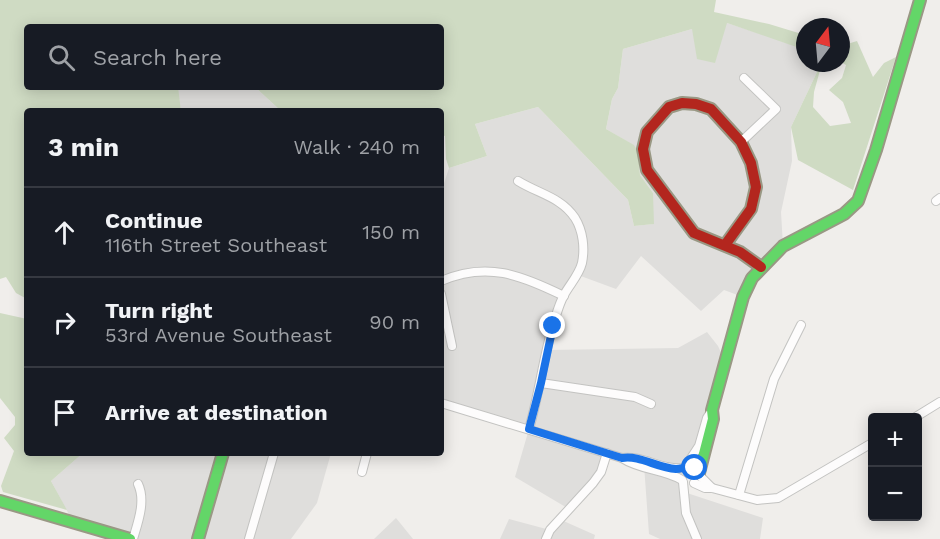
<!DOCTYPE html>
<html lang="en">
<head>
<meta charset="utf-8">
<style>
  :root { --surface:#171b24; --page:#242831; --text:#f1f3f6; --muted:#9ea1a6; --line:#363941 }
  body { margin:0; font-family:"Work Sans",sans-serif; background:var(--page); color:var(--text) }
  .controls { position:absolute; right:18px; bottom:18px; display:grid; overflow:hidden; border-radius:6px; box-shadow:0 3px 15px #0003 }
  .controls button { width:54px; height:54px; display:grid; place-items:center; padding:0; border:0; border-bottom:2px solid var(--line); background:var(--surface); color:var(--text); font:30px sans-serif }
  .compass { position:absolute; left:796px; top:18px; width:54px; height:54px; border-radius:50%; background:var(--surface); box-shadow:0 3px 15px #0003; rotate:16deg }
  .stop { position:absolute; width:18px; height:18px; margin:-14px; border:4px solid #1a73e8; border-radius:50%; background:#fff }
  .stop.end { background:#1a73e8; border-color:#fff; box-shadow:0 2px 6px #0008 }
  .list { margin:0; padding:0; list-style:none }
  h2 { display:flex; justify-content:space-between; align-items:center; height:78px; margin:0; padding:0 24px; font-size:26px }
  h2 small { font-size:20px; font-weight:400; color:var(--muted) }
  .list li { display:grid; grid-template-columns:39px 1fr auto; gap:18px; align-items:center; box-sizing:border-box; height:90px; padding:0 24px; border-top:2px solid var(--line) }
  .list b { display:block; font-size:22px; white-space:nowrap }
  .list p { margin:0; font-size:20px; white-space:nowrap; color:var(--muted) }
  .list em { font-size:20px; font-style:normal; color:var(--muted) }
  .icon { flex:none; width:33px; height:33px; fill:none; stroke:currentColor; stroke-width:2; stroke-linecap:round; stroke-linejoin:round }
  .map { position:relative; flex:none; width:940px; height:539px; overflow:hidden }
  .search { position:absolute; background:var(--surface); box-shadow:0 3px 15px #0003; left:24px; top:24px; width:420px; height:66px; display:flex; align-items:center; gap:15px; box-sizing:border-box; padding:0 21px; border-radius:6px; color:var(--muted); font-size:22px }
  .panel { position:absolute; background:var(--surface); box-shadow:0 3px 15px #0003; left:24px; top:108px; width:420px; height:348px; border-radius:6px }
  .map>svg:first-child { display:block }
  .residential { fill:#dfdedc }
  .forest { fill:#cfdbc3 }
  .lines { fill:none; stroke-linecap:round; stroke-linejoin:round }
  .street-casing { stroke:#c3c3c1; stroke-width:10 }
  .fast-casing { stroke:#999884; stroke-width:14 }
  .jam-casing { stroke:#999884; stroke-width:14 }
  .street { stroke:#fdfcfc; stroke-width:8 }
  .fast { stroke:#63d668; stroke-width:10 }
  .jam { stroke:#b3261e; stroke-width:10 }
  .route { stroke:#1a73e8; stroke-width:8 }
</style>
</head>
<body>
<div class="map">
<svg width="940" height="539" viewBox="0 0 940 539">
  <rect width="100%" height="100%" fill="#f0eeeb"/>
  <g class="residential">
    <path d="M727,23L804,48L805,63H814L818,70L791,127L792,161L781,212L783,246L743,297L724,290L701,311L641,256L616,289L578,275L564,296L548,350L678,348L707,332L718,346L725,361L686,476L687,493L763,518L760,539H660L649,534L644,465L608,453L601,472L569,509L515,477L529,429L441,403V193L449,168L487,156L475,124L538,107L628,200L634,226L653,224V193L640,175L638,152L633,145L606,129L612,99L618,88L623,49L692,29Z"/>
    <path d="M177,87H255L281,111H181Z"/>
    <path d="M83,453H331L317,503L291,539H130L73,522L51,481Z"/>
    <path d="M396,518L413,539H374Z"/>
    <path d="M509,519L550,530L559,519L595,535L594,539H500Z"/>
  </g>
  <g class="forest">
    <path d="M0,0H716L714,12L769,24L805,35V50L727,23L715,63L697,59L692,29L623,49L618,88L612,99L606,129L634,145L638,152L640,175L653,193L654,224L634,226L628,200L538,107L475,124L487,156L449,168L446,159L445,136L441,135V111H281L255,87H441V27H27V87H178L181,111H27V299L16,293L6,277L0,279Z"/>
    <path d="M857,41L873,77L884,63L896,57L853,190L798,160L791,127L818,70L814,63H822L814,92L813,107L830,126L851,123L843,102L829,90L842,78L846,65L841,62V46Z"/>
    <path d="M0,313L27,319V453H83L51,481L67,510L3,492L1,486L14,451L4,438L15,425V417L0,398Z"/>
  </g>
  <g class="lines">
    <defs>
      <g id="street">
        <path d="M741,142L776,109L744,78"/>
        <path d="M518,181C539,194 561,197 575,218C583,231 585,248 582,263C579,275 570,284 564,295C559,304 556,316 553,325C543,359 539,395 529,429"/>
        <path d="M936,201L940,198"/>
        <path d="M441,281C487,261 521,275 564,296"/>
        <path d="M441,294L452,346"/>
        <path d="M541,383L635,397L651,404"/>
        <path d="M441,403L622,458C640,470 663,469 682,480"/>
        <path d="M914,418L940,402"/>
        <path d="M622,458C643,455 662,471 684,468"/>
        <path d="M686,466L699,446L707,418L712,410"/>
        <path d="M362,472L367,453"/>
        <path d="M699,475L712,488"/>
        <path d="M683,482L686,513L697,539"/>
        <path d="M694,483L705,488H712L757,500L778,498L872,443"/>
        <path d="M739,495L774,379L801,325"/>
        <path d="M133,539C138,522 146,501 138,484"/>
        <path d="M249,539L274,453"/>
        <path d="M546,539L550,530L593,483L601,472L607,453"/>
      </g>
      <g id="fast">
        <path d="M699,473L713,419L712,410L743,297L752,278L783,246L844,214L858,201L876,150L920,0"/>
        <path d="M0,501L130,539"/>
        <path d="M198,539L223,453"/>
      </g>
      <path id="jam" d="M725,245L751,209L756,187L751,163L741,142L711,109L696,104L682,103L669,107L647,132L643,149L647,170L694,233L740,252L761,267"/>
    </defs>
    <use href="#street" class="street-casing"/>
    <use href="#fast" class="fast-casing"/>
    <use href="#jam" class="jam-casing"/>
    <use href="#street" class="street"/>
    <use href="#fast" class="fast"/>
    <use href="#jam" class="jam"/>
  </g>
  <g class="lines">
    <path class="route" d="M553,326L541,383L529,429L622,458C640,455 657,468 676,469C683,469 688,465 695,468"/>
  </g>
</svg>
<div class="controls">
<button>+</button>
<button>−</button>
</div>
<svg class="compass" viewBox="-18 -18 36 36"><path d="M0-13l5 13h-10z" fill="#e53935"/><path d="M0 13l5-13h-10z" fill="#9ea1a6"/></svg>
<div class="stop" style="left:695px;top:468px"></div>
<div class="stop end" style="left:553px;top:326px"></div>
<div class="search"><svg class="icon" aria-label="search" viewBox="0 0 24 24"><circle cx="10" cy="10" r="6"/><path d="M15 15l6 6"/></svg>Search here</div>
<section class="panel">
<h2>3 min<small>Walk · 240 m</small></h2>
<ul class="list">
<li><svg class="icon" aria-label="ahead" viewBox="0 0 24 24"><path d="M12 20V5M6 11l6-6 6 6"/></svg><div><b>Continue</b><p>116th Street Southeast</p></div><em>150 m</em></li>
<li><svg class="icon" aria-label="right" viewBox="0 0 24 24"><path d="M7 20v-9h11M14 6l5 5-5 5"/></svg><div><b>Turn right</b><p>53rd Avenue Southeast</p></div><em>90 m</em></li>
<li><svg class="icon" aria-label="arrive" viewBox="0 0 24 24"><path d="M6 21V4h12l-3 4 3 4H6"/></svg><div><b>Arrive at destination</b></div></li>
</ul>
</section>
</div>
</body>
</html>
